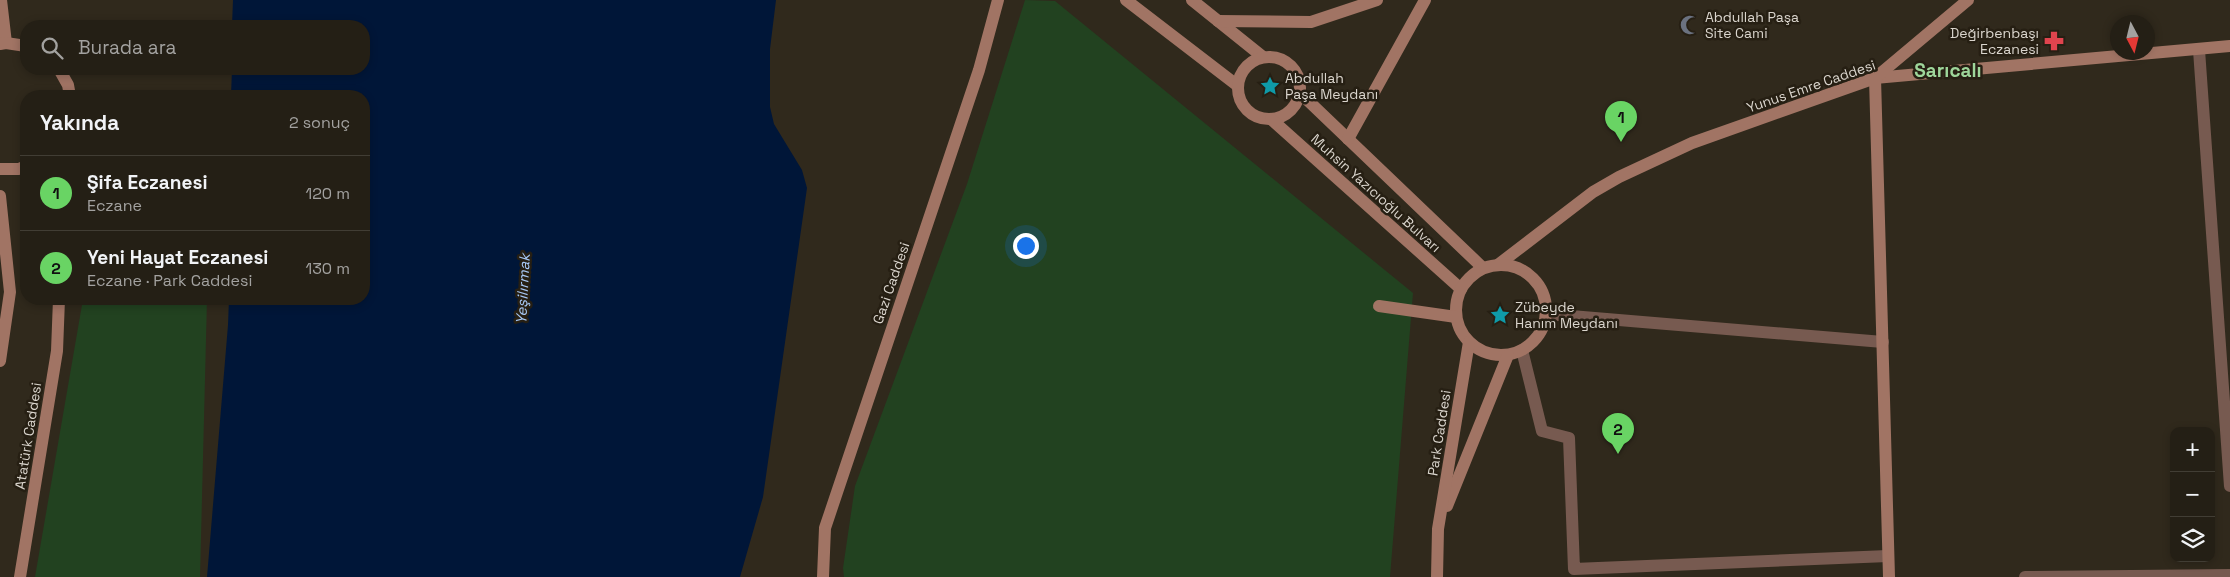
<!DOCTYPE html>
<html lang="tr">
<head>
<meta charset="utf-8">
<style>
  :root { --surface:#241f15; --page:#2c271e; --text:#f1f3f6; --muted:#a3a2a0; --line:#413d34; --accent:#69d464 }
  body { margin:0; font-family:"Space Grotesk",sans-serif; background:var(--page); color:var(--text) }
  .controls { position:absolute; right:15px; bottom:15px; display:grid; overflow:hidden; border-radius:10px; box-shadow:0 2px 8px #0003 }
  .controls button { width:45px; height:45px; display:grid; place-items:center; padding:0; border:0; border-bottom:1px solid var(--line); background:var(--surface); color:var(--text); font:25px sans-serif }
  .compass { position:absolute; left:2110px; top:15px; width:45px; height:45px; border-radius:50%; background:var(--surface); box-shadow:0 2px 8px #0003; rotate:173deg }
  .you { position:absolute; left:1025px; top:245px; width:18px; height:18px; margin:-12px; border:4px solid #fff; border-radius:50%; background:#1a73e8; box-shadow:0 0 0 8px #1a73e833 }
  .badge { display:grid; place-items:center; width:32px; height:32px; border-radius:50%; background:var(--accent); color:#111; font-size:16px; font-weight:700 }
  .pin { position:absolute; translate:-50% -41px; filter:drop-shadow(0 1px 2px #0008) }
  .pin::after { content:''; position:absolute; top:26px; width:18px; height:15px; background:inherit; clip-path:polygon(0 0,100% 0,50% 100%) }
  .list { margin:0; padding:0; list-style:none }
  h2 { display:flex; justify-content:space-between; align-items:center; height:65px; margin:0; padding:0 20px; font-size:21px }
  h2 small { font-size:16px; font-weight:400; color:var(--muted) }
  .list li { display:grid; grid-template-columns:32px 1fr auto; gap:15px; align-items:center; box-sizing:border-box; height:75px; padding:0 20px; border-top:1px solid var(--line) }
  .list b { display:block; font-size:19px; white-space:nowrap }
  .list p { margin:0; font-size:16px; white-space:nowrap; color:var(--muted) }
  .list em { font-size:16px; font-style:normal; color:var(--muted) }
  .icon { flex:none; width:28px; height:28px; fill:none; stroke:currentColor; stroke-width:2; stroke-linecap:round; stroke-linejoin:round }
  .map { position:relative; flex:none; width:2230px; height:577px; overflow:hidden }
  .search { position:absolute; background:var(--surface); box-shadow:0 2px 8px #0003; left:20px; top:20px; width:350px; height:55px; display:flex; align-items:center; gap:12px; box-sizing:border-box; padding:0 18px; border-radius:20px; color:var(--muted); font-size:19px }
  .panel { position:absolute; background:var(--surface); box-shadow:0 2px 8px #0003; left:20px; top:90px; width:350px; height:215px; border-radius:20px }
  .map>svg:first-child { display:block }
  .green { fill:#224220 }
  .water { fill:#001638 }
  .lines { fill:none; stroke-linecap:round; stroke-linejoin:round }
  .street { stroke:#775a50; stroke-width:12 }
  .secondary { stroke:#a17464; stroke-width:12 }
  .labels { text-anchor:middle; stroke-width:5; stroke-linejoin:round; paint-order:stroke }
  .poi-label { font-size:14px; fill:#dad5cd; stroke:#261f13; text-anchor:start }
  .street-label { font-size:14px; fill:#dad5cd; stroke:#261f13 }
  .water-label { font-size:15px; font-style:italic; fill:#a6c7f4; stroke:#261f13 }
  .district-label { font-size:19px; font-weight:bold; fill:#9ed69a; stroke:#261f13 }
</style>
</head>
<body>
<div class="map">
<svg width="2230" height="577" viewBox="0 0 2230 577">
  <rect width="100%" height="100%" fill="#30291c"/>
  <g class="green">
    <path d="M1025,0L1055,1L1413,293L1390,577H844L843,568L855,486L967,184Z"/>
    <path d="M83,299H207L200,577H35Z"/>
  </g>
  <path class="water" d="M233,0H776L770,49V107L774,124L802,170L807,188L763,497L740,577H207L228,325L229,299H364V96H231L232,69H364V26H232Z"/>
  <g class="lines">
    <g class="street">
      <path d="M2199,50L2230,486"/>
      <path d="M1547,314L1883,342"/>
      <path d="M1522,350L1542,431L1569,438L1574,569L1888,556"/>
      <path d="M2025,577L2230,575"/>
    </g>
    <g class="secondary">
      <path d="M1,0L6,43"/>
      <path d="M1126,0L1238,86"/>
      <path d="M1192,0L1263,57"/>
      <path d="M1218,21L1311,22L1377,0"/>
      <path d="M0,44L6,43L26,46"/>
      <circle cx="1269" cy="88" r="31"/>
      <path d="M59,69L68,85L70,96"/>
      <path d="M1300,93L1483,268"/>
      <path d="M1271,119L1461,289"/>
      <path d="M1348,139L1425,0"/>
      <path d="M0,169H19L26,166"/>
      <path d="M0,196L10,292L0,361"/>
      <path d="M1499,264L1593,192L1619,177L1692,143L1875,78L2230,46"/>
      <circle cx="1501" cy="310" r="45"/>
      <path d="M1379,306L1456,317"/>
      <path d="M1447,506L1508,355"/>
      <path d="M20,577L57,351L59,299"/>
      <path d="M823,577L825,528L979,70L998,0"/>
      <path d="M1437,577L1438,529L1469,342"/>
      <path d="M1889,577L1875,78L1968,0"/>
    </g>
  </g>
  <defs>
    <symbol id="mosque-bare" viewBox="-9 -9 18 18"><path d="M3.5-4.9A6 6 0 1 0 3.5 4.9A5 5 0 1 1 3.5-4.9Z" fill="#6b7280" stroke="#261f13" stroke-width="2.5" paint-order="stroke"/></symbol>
    <symbol id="pharmacy-bare" viewBox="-9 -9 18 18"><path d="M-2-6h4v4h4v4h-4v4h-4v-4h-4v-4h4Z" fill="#e0444e" stroke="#261f13" stroke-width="2.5" paint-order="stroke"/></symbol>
    <symbol id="sight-bare" viewBox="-9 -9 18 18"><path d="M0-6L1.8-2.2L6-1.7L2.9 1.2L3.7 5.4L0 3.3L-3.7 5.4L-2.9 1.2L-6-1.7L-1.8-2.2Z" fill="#0f9aa8" stroke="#261f13" stroke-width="2.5" paint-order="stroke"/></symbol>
  </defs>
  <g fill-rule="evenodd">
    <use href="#mosque-bare" x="1676" y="11" width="28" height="28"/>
    <use href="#pharmacy-bare" x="2040" y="27" width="28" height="28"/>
    <use href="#sight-bare" x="1256" y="72" width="28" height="28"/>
    <use href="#sight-bare" x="1486" y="301" width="28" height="28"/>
  </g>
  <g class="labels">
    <g class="poi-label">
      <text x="1705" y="22">Abdullah Paşa<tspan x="1705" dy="16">Site Cami</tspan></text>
      <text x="2039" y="38" text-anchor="end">Değirbenbaşı<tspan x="2039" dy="16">Eczanesi</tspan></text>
      <text x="1285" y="83">Abdullah<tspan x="1285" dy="16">Paşa Meydanı</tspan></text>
      <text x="1515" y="312">Zübeyde<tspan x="1515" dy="16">Hanım Meydanı</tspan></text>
    </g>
    <g class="street-label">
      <text transform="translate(1811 86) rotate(-19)" y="5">Yunus Emre Caddesi</text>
      <text transform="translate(1376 193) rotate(42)" y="5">Muhsin Yazıcıoğlu Bulvarı</text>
      <text transform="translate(891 283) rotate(-71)" y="5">Gazi Caddesi</text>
      <text transform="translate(1439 433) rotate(-81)" y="5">Park Caddesi</text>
      <text transform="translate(28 436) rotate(-81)" y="5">Atatürk Caddesi</text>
    </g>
    <g class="water-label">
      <text transform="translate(523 289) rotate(-87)" y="5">Yeşilırmak</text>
    </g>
    <g class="district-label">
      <text x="1948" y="77">Sarıcalı</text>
    </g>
  </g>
</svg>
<div class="controls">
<button>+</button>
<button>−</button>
<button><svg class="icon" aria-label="layers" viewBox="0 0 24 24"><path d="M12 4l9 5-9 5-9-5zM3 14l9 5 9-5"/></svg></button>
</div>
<svg class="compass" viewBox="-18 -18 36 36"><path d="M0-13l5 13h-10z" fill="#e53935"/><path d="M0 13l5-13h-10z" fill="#a3a2a0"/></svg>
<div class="you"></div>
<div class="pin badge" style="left:1621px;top:142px">1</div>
<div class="pin badge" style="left:1618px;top:454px">2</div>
<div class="search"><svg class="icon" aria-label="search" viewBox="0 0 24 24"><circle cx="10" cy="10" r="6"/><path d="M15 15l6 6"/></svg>Burada ara</div>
<section class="panel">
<h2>Yakında<small>2 sonuç</small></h2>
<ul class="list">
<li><span class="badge">1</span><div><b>Şifa Eczanesi</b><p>Eczane</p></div><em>120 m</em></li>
<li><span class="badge">2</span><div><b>Yeni Hayat Eczanesi</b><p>Eczane · Park Caddesi</p></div><em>130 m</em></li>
</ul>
</section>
</div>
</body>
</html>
